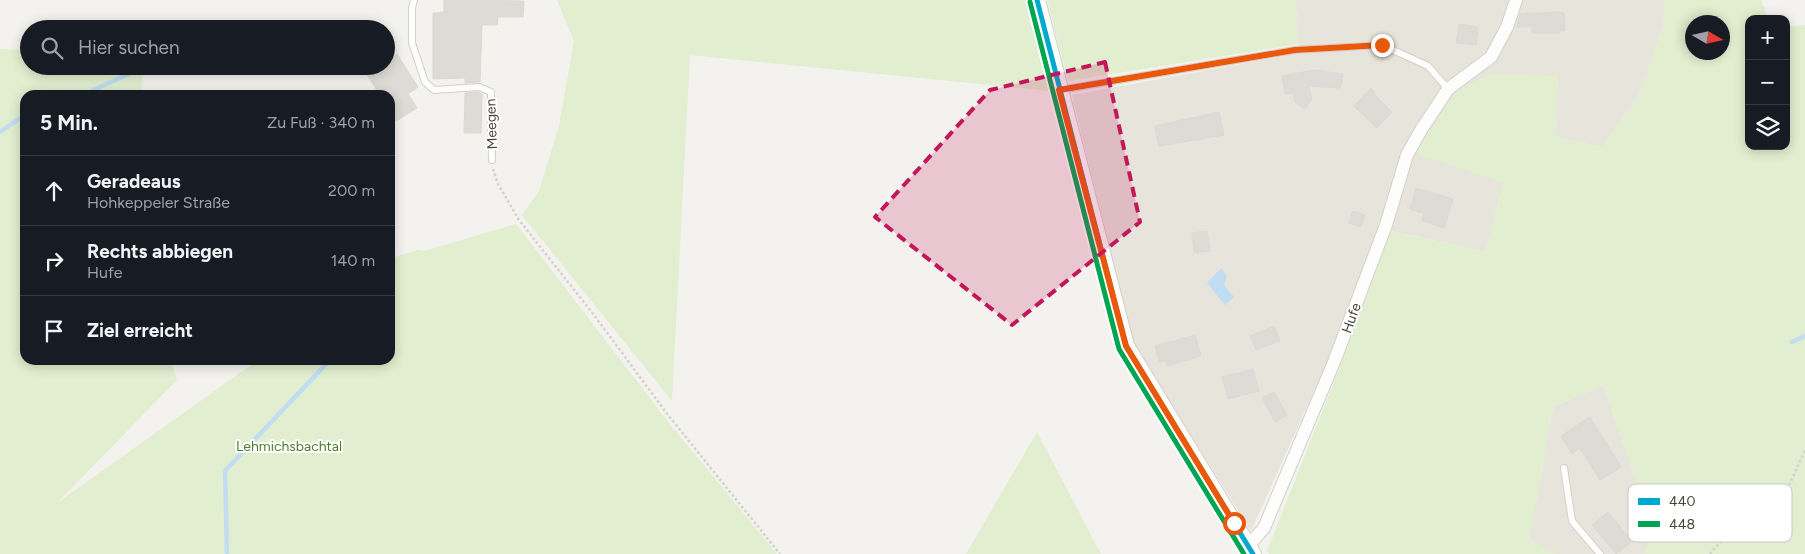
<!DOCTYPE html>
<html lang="de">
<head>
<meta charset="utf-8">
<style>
  :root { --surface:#171b24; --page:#242831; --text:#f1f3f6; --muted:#9ea1a6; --line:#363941 }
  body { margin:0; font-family:Figtree,sans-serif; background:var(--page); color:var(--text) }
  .controls { position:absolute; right:15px; top:15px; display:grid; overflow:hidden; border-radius:10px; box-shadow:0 2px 12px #0003 }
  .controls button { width:45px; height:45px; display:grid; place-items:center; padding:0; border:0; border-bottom:1px solid var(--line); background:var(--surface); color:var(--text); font:25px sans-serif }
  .compass { position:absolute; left:1685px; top:15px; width:45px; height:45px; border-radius:50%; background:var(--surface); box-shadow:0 2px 12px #0003; rotate:99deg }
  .stop { position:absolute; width:15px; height:15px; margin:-11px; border:4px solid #ea580c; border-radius:50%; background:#fff }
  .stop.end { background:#ea580c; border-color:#fff; box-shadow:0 1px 5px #0008 }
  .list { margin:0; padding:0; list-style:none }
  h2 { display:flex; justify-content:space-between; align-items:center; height:65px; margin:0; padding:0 20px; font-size:21px }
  h2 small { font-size:16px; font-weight:400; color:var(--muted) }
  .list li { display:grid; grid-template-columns:32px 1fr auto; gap:15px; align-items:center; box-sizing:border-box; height:70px; padding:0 20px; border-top:1px solid var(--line) }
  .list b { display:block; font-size:19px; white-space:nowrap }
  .list p { margin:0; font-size:16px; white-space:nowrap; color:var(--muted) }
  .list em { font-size:16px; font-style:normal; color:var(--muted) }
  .icon { flex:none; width:28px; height:28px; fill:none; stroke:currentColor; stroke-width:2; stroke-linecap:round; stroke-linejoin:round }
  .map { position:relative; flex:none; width:1805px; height:554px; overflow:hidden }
  .search { position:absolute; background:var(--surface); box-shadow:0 2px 12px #0003; left:20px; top:20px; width:375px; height:55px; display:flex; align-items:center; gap:12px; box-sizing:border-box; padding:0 18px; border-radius:28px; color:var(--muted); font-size:19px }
  .panel { position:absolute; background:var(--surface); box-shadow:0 2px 12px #0003; left:20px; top:90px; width:375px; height:275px; border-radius:15px }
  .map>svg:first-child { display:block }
  .residential { fill:#e7e4dc }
  .green { fill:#e1eecf; fill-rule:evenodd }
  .water { fill:#c0ddf1 }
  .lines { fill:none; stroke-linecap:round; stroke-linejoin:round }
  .stream { stroke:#c0ddf1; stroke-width:4.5 }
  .building { fill:#dedbd6; stroke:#dcd9d4 }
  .service-casing { stroke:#d2d0cb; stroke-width:8 }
  .minor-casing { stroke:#d2d0cb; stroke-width:14 }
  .tertiary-casing { stroke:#d2d0cb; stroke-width:18 }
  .path { stroke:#d3d2cc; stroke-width:2.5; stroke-dasharray:2.5 2.5; stroke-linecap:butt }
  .service { stroke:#fdfdfc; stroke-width:6 }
  .minor { stroke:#fdfdfc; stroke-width:12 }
  .tertiary { stroke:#fdfdfc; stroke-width:16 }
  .bus-1-casing { stroke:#fff; stroke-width:9 }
  .bus-2-casing { stroke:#fff; stroke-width:9 }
  .bus-1 { stroke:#00a9ce; stroke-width:5 }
  .bus-2 { stroke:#00a651; stroke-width:5 }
  .route { stroke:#ea580c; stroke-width:6 }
  .marked { fill:#c2185b; fill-opacity:0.2; stroke:#c2185b; stroke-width:4; stroke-dasharray:10 6; stroke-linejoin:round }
  .labels { text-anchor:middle; stroke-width:4; stroke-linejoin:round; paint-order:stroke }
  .street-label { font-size:14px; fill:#4b4439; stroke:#fff }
  .park-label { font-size:14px; fill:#4a7f2a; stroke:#fff }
  .key { fill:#fff; stroke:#c9c7c4; stroke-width:1 }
  .key-label { font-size:14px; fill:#4b4439 }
</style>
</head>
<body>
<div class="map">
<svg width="1805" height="554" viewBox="0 0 1805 554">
  <rect width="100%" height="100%" fill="#f4f2ee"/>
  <g class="residential">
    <path d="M1295,0H1665L1663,27L1639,95L1602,147L1555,137L1558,77L1504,183L1485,252L1379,228L1329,358L1251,531L1132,341L1072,95L1300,53Z"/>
    <path d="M1603,385L1654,531L1644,554H1556L1529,539L1553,407Z"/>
  </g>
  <g class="green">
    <path d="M557,0H1029L1051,91L690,55L672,401L522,215L539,191L559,126L574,41Z"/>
    <path d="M1047,0H1295L1299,44L1068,81Z"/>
    <path d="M1665,0H1761L1768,19H1749V146H1786V27L1805,25V554H1644L1654,531L1603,385L1553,407L1529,539L1556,554H1269L1267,551L1341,364L1391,231L1485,252L1504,183L1414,153L1457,89L1491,74L1558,76L1555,137L1602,147L1639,95L1663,27ZM1692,22H1722V52H1692Z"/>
    <path d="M0,49L29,50V66H114L143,73L141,95H25V360H171L177,380L57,503L258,360H390V265L395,257L418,250L424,251L516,224L669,423L777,554H0Z"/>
    <path d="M1037,432L1101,554H966Z"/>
  </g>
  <path class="water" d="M1221,268L1227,276L1224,285L1234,297L1225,305L1207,283Z"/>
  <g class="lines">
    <g class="stream">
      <path d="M83,95L146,66"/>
      <path d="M0,132L25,115"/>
      <path d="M1792,342L1805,336"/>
      <path d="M227,554L225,471L330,360"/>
    </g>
  </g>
  <g class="building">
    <path d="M444,0L524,1L523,17H498L497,25H482L480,82L465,83V78L433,79V13L444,12Z"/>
    <path d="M1559,12L1564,13L1565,31H1560V33H1532V26L1517,27L1520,14Z"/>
    <path d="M1459,24L1478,27L1476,45L1456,43Z"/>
    <path d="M397,54L418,87L408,94L417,108L396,121L390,111V95H380L366,73L377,66H386V60Z"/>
    <path d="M1314,70L1343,74L1340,88L1309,86L1312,99L1305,109L1295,102L1293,93L1285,94L1282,76Z"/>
    <path d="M1371,88L1375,95L1392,112L1377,128L1354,106Z"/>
    <path d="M478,92L482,94L481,133H464L465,93Z"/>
    <path d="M1219,112L1224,135L1159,146L1155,126Z"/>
    <path d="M1416,188L1453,199L1444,228L1422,221L1424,213L1410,209Z"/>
    <path d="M1353,211L1365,215L1361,227L1349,223Z"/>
    <path d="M1207,231L1210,251L1194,253L1192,233Z"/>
    <path d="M1274,326L1280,341L1256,350L1250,336Z"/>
    <path d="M1195,335L1201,356L1167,366L1165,360L1160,362L1155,346Z"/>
    <path d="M1253,369L1259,391L1228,399L1222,377Z"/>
    <path d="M1274,392L1287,415L1275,422L1262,398Z"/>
    <path d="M1590,417L1621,467L1600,480L1580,448L1572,454L1561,436Z"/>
    <path d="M1608,512L1632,541L1616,554L1592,525Z"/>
  </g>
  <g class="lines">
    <defs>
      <g id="service">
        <path d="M414,0L412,8V43L425,82L434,90L479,87L491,92L492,160"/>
        <path d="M1060,90L1295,50L1382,45L1428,66L1448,89"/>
        <path d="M1564,468L1572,521L1600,554"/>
      </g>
      <path id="minor" d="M1248,546L1264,528L1334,362L1386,225L1407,155L1421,130L1448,89L1491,57L1507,27L1516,0"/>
      <path id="tertiary" d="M1037,0L1126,346L1253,554"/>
    </defs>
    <use href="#service" class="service-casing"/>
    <use href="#minor" class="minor-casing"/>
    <use href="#tertiary" class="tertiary-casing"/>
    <g class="path">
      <path d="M493,169L498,184L519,220L594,315L668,415L780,554"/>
      <path d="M1710,554L1722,540L1770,528L1805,450"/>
    </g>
    <use href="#service" class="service"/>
    <use href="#minor" class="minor"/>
    <use href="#tertiary" class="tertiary"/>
    <defs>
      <path id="bus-1" d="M1037,0L1126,346L1253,554"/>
      <path id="bus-2" d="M1030,2L1119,349L1244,554"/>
    </defs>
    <use href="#bus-1" class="bus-1-casing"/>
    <use href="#bus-2" class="bus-2-casing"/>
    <use href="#bus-1" class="bus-1"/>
    <use href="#bus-2" class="bus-2"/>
  </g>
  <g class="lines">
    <path class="route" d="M1234,523L1126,346L1059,90L1295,50L1382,45"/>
  </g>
  <path class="marked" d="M1105,62L1140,222L1012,325L875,217L990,90Z"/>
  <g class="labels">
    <g class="street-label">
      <text transform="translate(491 124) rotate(-92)" y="5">Meegen</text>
      <text transform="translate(1351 318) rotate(-70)" y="5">Hufe</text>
    </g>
    <g class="park-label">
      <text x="289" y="451">Lehmichsbachtal</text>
    </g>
  </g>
  <rect x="1628" y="484" width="164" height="58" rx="8" class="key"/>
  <rect x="1638" y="498" width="22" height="7" fill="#00a9ce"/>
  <rect x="1638" y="521" width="22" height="6" fill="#00a651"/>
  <g class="key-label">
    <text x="1669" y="506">440</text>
    <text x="1669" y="529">448</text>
  </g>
</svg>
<div class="controls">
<button>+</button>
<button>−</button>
<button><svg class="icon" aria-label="layers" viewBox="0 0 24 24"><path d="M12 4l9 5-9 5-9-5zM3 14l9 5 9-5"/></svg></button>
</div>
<svg class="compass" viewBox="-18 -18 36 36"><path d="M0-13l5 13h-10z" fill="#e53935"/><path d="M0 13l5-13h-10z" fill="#9ea1a6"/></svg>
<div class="stop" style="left:1234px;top:523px"></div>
<div class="stop end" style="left:1382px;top:45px"></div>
<div class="search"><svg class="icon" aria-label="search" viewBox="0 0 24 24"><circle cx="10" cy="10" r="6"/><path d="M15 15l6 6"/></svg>Hier suchen</div>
<section class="panel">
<h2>5 Min.<small>Zu Fuß · 340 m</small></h2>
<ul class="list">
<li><svg class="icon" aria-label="ahead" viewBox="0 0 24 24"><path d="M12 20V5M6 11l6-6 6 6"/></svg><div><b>Geradeaus</b><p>Hohkeppeler Straße</p></div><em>200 m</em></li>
<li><svg class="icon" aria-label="right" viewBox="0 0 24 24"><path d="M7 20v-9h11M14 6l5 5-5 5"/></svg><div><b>Rechts abbiegen</b><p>Hufe</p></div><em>140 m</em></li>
<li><svg class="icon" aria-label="arrive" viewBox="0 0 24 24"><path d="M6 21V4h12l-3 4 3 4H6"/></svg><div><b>Ziel erreicht</b></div></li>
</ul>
</section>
</div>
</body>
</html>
